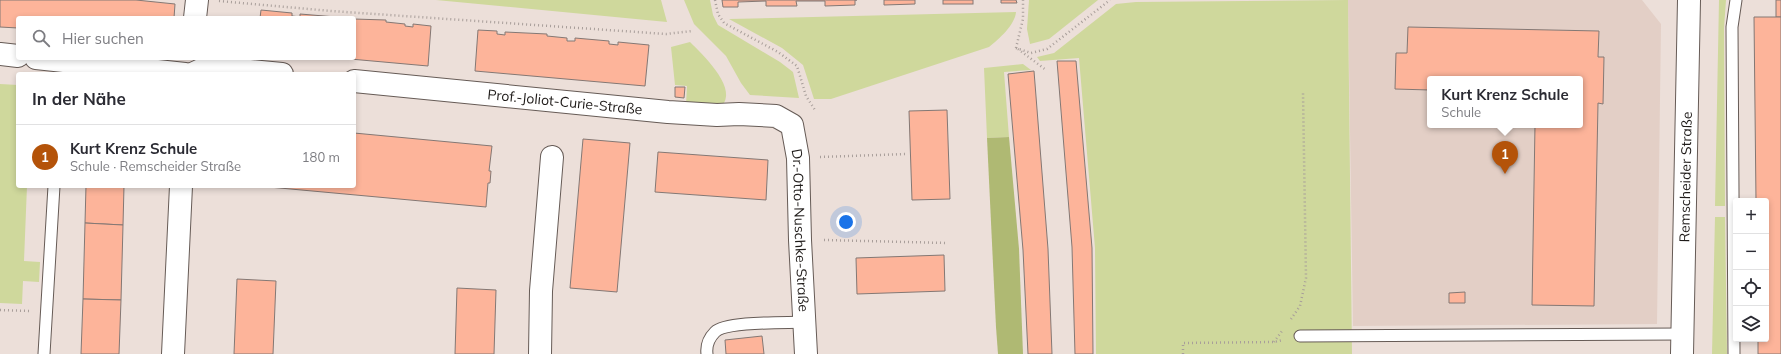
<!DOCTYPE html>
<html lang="de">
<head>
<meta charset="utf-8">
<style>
  :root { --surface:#fff; --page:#f2f2f3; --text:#2b2b33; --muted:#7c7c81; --line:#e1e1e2; --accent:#b45309 }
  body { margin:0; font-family:Mulish,sans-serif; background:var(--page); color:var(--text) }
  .controls { position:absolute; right:12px; bottom:12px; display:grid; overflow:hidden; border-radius:4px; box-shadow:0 2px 6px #0003 }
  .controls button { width:36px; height:36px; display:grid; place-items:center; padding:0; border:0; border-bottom:1px solid var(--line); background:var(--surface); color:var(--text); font:20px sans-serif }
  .you { position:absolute; left:846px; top:222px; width:14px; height:14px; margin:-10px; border:3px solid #fff; border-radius:50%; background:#1a73e8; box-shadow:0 0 0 6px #1a73e833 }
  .badge { display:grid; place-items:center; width:26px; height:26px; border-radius:50%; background:var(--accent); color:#fff; font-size:13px; font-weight:700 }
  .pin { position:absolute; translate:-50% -33px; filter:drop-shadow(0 1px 2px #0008) }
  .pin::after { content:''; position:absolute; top:21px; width:14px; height:12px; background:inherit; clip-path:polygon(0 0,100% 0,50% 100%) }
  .popup { position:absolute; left:1427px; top:76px; width:156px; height:52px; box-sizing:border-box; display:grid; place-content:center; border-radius:4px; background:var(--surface); filter:drop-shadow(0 1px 3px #0005); font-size:13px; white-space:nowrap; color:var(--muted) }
  .popup b { font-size:15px; color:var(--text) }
  .popup::after { content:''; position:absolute; left:50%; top:100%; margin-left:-8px; border:8px solid transparent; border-top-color:var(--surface) }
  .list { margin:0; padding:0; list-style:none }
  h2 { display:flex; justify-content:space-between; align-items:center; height:52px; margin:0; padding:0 16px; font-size:17px }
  h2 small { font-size:13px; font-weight:400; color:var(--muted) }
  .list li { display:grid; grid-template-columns:26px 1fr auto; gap:12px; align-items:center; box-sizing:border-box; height:64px; padding:0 16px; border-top:1px solid var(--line) }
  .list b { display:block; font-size:15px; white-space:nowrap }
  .list p { margin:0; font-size:13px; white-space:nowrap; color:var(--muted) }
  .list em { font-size:13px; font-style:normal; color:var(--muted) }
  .icon { flex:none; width:22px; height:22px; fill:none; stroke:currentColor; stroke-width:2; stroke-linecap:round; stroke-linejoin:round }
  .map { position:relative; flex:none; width:1781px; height:354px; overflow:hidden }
  .search { position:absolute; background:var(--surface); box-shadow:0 2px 6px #0003; left:16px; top:16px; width:340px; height:44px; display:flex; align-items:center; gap:10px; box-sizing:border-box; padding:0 14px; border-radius:4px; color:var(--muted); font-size:15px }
  .panel { position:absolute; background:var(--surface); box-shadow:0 2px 6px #0003; left:16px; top:72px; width:340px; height:116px; border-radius:4px }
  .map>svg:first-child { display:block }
  .built { fill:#e3cfc6; fill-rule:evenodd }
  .green { fill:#cfd89c }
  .forest { fill:#afb973 }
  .building { fill:#fdb49a; stroke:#847874 }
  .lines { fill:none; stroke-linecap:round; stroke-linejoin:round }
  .lane-casing { stroke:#665b56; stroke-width:13 }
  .street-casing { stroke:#665b56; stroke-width:24 }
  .path { stroke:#a89e9a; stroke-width:2.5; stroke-dasharray:1 3; stroke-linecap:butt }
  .lane { stroke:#fff; stroke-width:11 }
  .street { stroke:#fff; stroke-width:22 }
  .labels { text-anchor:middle; stroke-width:4; stroke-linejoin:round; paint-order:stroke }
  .street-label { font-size:14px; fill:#1f1b19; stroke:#f9ece6 }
</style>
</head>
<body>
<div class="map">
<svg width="1781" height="354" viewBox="0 0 1781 354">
  <rect width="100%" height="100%" fill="#ecdfd9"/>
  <path class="built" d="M1348,0H1642L1661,24L1657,324L1353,326ZM1430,79H1580V125H1430Z"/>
  <g class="green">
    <path d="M436,0H661L667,22Z"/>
    <path d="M684,0H710L713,15L718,25L780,62L793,72L799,98L750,95L741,83L726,56L694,24Z"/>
    <path d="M1029,0H1098L1049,39L1030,44L1027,29Z"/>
    <path d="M1348,0L1352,354H1096L1095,248L1079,58L1040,61L1037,57L1054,53L1116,4L1136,2Z"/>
    <path d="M1719,0H1726L1724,28L1725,206H1715Z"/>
    <path d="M1016,12C1015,25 999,39 989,47L831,99H814L803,65L782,48L729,19Z"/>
    <path d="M690,42C702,54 735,85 724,103L686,105L687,86L675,85L671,47Z"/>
    <path d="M1023,64L1031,70L1004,72L1009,137L987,138L984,68Z"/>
    <path d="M0,84L18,85V186H27L24,261L40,262L39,282L23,281L22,304L0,303Z"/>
    <path d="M1715,217H1725L1727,354H1712Z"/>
  </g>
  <path class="forest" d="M1009,137L1019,249L1023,354H998L996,327L987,138Z"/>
  <g class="building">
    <path d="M0,0H136L175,4L174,18H18V28L0,27Z"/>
    <path d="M722,0H857H855V5L825,6V1H796L797,6H766V1L738,2V7H723Z"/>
    <path d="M884,0H915V4L884,5Z"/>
    <rect x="943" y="0" width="30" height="4"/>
    <path d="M1001,0H1016L1017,3H1001Z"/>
    <rect x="1776" y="0" width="5" height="17"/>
    <path d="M261,10L292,13V16L300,17V14L336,17L260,18Z"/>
    <path d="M1754,17H1781V354H1758V339H1766V201H1756Z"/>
    <path d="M354,19L386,20V22L405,24V26L413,27V24L431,26L428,66L339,58H354Z"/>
    <path d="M1408,27L1599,31L1598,57H1604L1603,104L1598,103L1594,306L1532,305L1535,125H1580V79H1430V90L1395,89L1396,53H1407Z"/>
    <path d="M478,30L497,31V34L505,35V32L547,34V36L567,38V41H575V38L609,41V44L618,45V42L649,45L645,86L475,71Z"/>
    <path d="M1057,61H1076L1092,248L1093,354H1075L1072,247Z"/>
    <path d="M1034,71L1048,249L1052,354H1028L1023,250L1008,74Z"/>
    <path d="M675,87H685L684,98L675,97Z"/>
    <path d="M947,110L950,199L912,200L909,111Z"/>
    <path d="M354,133L492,146L489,171H491L490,183H488L486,207L258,186H354Z"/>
    <path d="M583,139L630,143L617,292L570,288Z"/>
    <path d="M658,152L768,160L766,200L655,192Z"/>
    <path d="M86,186H124L123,225L85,223Z"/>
    <path d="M85,223L123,225L121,300L83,299Z"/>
    <path d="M944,255L945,291L857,294L856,258Z"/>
    <path d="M237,279L276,281L273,354H234Z"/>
    <path d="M457,288L496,290L494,354H455Z"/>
    <path d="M1465,292V303H1449V293Z"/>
    <path d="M83,299L121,300L119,354H81Z"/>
    <path d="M762,336L764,354H726L725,340Z"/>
  </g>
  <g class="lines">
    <defs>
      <g id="lane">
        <path d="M1300,336L1682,334"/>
        <path d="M44,354L54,186"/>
        <path d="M707,354C706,346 709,338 715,332C726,321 787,323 804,322"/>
        <path d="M1734,354L1732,27L1736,0"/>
      </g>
      <g id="street">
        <path d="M195,18L197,0"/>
        <path d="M0,54L18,56"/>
        <path d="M36,58L185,74"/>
        <path d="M192,74L207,67L282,74"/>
        <path id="s1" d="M354,81L668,112L717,115L739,114L776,116L792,125L798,158L800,240L806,354"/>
        <path d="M173,354L181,186"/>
        <path d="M540,354L541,291L552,157"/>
        <path id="s2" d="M1682,354L1689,0"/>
      </g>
    </defs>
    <use href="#lane" class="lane-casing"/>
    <use href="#street" class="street-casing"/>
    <g class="path">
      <path d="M715,0L718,14L724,23L778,52L797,66L806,96L815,110"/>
      <path d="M219,1L331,11L666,34L692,31"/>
      <path d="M1016,48L1031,53L1047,49L1110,0"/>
      <path d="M1016,48L1023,19V0"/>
      <path d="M1018,49L1046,70"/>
      <path d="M820,157L907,154"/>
      <path d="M824,240L947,243"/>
      <path d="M0,310L29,311"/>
      <path d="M1291,319L1300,306L1306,278L1303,93"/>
      <path d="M1274,342L1282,331"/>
      <path d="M1183,354V343L1274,342L1283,340"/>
    </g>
    <use href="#lane" class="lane"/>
    <use href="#street" class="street"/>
  </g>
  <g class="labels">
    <g class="street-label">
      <text dy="5" stroke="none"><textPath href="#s1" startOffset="212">Prof.-Joliot-Curie-Straße</textPath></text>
      <text dy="5" stroke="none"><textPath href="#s2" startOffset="177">Remscheider Straße</textPath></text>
      <text dy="5" stroke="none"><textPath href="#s1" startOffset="548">Dr.-Otto-Nuschke-Straße</textPath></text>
    </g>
  </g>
</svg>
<div class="controls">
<button>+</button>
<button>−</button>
<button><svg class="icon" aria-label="locate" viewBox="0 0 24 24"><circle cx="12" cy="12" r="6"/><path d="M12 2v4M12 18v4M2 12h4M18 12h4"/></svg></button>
<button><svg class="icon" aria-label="layers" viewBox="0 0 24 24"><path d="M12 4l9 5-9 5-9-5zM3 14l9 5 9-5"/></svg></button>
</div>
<div class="you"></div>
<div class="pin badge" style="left:1505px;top:174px">1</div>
<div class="popup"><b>Kurt Krenz Schule</b>Schule</div>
<div class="search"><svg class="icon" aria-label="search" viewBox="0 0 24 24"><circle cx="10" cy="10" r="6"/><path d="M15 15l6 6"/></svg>Hier suchen</div>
<section class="panel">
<h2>In der Nähe<small></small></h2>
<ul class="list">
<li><span class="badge">1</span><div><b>Kurt Krenz Schule</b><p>Schule · Remscheider Straße</p></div><em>180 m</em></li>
</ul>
</section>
</div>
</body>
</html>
